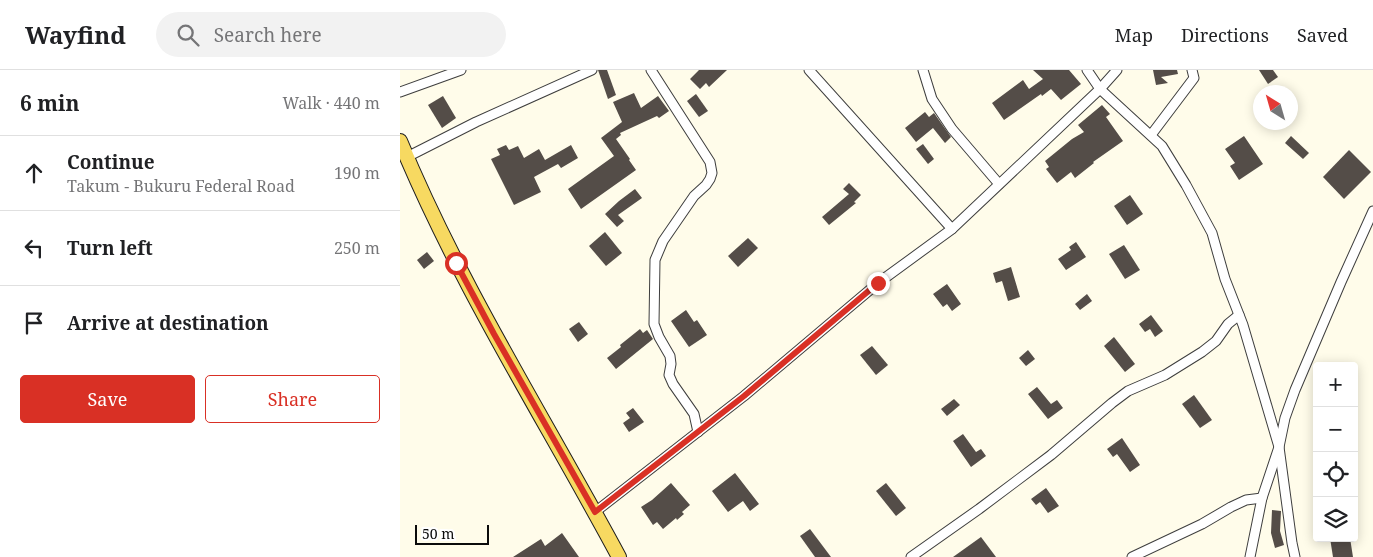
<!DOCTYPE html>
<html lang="en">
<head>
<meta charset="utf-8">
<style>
  :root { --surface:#fff; --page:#f2f2f2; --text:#202124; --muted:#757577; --line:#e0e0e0; --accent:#d93025 }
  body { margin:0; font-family:"Noto Serif",serif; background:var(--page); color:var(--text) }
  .controls { position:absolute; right:15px; bottom:15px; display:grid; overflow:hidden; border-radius:5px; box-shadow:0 2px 12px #0003 }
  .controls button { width:45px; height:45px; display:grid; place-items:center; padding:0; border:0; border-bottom:1px solid var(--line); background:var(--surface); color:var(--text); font:25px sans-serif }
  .compass { position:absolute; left:853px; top:15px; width:45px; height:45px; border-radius:50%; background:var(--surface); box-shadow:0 2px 12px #0003; rotate:323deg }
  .scale { position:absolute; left:15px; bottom:12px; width:74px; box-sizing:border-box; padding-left:5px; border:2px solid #0b0b0b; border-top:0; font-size:14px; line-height:18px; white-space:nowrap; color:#0b0b0b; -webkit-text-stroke:4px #fff; paint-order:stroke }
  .stop { position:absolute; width:15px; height:15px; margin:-11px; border:4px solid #d93025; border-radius:50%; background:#fff }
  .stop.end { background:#d93025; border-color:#fff; box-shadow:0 1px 5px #0008 }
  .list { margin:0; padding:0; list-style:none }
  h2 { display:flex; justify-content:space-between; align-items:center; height:65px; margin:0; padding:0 20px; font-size:21px }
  h2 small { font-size:16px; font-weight:400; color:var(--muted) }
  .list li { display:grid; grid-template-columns:32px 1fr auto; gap:15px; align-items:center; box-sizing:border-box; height:75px; padding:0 20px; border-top:1px solid var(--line) }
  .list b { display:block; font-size:19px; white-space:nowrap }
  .list p { margin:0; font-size:16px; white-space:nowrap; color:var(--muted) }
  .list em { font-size:16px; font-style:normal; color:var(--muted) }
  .actions { display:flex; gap:10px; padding:15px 20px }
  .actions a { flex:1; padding:11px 0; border:1px solid var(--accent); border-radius:5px; text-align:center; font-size:18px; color:var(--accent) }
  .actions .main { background:var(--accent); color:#fff }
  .icon { flex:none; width:28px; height:28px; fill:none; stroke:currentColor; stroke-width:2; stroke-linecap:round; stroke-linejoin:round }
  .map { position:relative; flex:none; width:973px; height:487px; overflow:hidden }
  header { display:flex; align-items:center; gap:30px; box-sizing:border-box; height:70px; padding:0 25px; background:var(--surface); border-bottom:1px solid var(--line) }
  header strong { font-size:24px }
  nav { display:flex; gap:28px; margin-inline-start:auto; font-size:18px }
  .search { width:350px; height:45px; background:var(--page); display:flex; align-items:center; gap:12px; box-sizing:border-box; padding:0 18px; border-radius:28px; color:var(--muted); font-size:19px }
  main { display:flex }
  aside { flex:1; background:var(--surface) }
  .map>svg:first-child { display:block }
  .building { fill:#544d48 }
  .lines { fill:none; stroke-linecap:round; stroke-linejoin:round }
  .minor-casing { stroke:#3e3e3e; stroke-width:11 }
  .primary-casing { stroke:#1c1c1c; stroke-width:16 }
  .minor { stroke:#fff; stroke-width:9 }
  .primary { stroke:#f7d961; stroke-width:14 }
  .route { stroke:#d93025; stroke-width:6 }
</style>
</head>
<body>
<header>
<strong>Wayfind</strong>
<div class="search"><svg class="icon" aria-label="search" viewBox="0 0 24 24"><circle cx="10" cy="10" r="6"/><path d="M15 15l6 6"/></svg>Search here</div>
<nav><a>Map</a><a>Directions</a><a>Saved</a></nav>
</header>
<main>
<aside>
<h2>6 min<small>Walk · 440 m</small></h2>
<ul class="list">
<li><svg class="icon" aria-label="ahead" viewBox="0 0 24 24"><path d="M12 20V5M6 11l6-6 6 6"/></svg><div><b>Continue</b><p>Takum - Bukuru Federal Road</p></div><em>190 m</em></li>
<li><svg class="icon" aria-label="left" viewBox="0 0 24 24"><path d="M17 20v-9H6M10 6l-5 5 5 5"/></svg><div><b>Turn left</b></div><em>250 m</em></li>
<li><svg class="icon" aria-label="arrive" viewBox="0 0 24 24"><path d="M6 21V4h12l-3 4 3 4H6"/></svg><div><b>Arrive at destination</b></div></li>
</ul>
<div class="actions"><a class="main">Save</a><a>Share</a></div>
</aside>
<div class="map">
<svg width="973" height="487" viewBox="0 0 973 487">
  <rect width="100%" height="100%" fill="#fffcea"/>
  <g class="building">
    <path d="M198,0H207L216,25L208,29Z"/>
    <path d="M299,0H327L309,17L306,13L300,19L290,9Z"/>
    <path d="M633,0H669L681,14L661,30L651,19L642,26L641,24L604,50L592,33L623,10L629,19L643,9Z"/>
    <path d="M753,0H777L778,4L761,7L768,13L756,15Z"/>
    <path d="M859,0H873L878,7L868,14Z"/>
    <path d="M234,23L241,38L258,26L269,41L259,48L257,46L220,63L221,65L216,69L230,89L229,90L236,100L181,139L168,119L214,86L201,68L222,52L213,32Z"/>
    <path d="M296,24L308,41L299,47L287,31Z"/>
    <path d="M43,26L56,48L42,58L28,35Z"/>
    <path d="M702,35L710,44L706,47L723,71L693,92L694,93L675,108L671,102L657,113L646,99L649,97L645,91L672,69L684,62L678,55Z"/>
    <path d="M525,42L529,47L534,43L551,67L545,73L533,58L516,72L505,58Z"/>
    <path d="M844,66L863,94L839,110L830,96L835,93L825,79Z"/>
    <path d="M891,66L909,83L903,89L885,73Z"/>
    <path d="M523,74L534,89L528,94L516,79Z"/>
    <path d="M106,75L109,80L118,76L124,88L139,79L145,90L171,75L178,88L161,98L158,94L134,107L141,122L114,135L91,89L100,85L97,79Z"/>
    <path d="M949,80L971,102L944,129L923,107Z"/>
    <path d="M449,113L461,125L454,132L456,133L429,155L422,147L449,124L443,119Z"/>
    <path d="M235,119L242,128L218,145L224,151L217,157L205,144L219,131Z"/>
    <path d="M730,125L743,144L727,155L714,136Z"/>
    <path d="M205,162L222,183L206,196L189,176Z"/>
    <path d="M348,168L358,178L338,197L328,186Z"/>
    <path d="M676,172L686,187L666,200L658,189L671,180L669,177Z"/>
    <path d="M724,175L740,200L725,209L709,184Z"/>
    <path d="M27,182L34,191L24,199L17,190Z"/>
    <path d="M611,197L620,227L608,231L602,211L596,213L593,203Z"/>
    <path d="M547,214L561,234L552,241L547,234L543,237L533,224Z"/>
    <path d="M687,224L692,231L680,240L675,234Z"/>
    <path d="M286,240L294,252L297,250L307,265L289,277L271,251Z"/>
    <path d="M751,245L763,261L755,267L750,259L745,262L739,254Z"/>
    <path d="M179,252L188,264L178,272L169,259Z"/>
    <path d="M240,259L243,263L247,260L253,269L216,299L207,288L221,277L220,275Z"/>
    <path d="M714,267L735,294L725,302L704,276Z"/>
    <path d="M472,276L488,295L476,305L460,285Z"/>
    <path d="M628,280L635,289L626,296L619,288Z"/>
    <path d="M637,317L651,334L657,330L663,338L648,349L628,324Z"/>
    <path d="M794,325L812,350L800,358L782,334Z"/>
    <path d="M554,329L560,335L547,346L541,339Z"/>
    <path d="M233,338L244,352L229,362L223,353L230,348L226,343Z"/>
    <path d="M563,364L576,382L581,379L586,386L571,397L553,371Z"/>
    <path d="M722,368L740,395L730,402L717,384L713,387L707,379Z"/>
    <path d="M335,403L359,434L350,441L343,431L328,442L312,421Z"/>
    <path d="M271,413L290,435L282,442L284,444L277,450L276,448L263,459L257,452L253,455L241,437L252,430Z"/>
    <path d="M486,413L506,438L496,446L476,421Z"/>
    <path d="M646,418L659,436L648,443L640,432L636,435L631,429Z"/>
    <path d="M872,440L881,441L880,461L884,475L875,478L871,463Z"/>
    <path d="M410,459L431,487H415L400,466Z"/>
    <path d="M162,463L179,487H113L141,469L145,476Z"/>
    <path d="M581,467L596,487H553Z"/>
    <path d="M930,468H950L953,487H933Z"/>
  </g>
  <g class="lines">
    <defs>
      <g id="minor">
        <path d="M251,0L310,92L312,103L310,109L306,115L294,126L263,171L255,190L254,254L259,267L270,286L271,294L269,305L273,314L294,344L298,362"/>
        <path d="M409,0L552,159"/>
        <path d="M523,0L532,29L552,59L599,114"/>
        <path d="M687,0L700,19L762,76L786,115L812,163L825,209L843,255L879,377L892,473L895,487"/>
        <path d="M0,22L61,0"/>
        <path d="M751,65L794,8L792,0"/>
        <path d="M7,87L76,52L192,0"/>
        <path d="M195,442L344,326L478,213L552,159L700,19L717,0"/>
        <path d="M511,487L579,439L651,385L712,333L728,321L765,305L802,282L816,271L828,254L839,245"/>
        <path d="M732,487L802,454L831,437L846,430L862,428"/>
        <path d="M850,487L862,428L879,377L885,348L895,320L941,212L973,141"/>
      </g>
      <path id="primary" d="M0,71C60,216 145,349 219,487"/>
    </defs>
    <use href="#minor" class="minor-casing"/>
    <use href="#primary" class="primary-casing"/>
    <use href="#minor" class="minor"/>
    <use href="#primary" class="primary"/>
  </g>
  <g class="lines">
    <path class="route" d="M56,193L94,264L195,442L344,326L478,213"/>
  </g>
</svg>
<div class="controls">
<button>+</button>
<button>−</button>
<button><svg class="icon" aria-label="locate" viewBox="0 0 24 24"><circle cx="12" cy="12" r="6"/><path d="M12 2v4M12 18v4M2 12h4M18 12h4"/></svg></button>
<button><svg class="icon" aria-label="layers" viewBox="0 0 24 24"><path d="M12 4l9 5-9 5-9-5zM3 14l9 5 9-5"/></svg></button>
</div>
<svg class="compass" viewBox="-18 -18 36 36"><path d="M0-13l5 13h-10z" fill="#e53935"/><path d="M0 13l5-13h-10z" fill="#757577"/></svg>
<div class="scale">50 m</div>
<div class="stop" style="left:56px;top:193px"></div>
<div class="stop end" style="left:478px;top:213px"></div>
</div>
</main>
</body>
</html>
